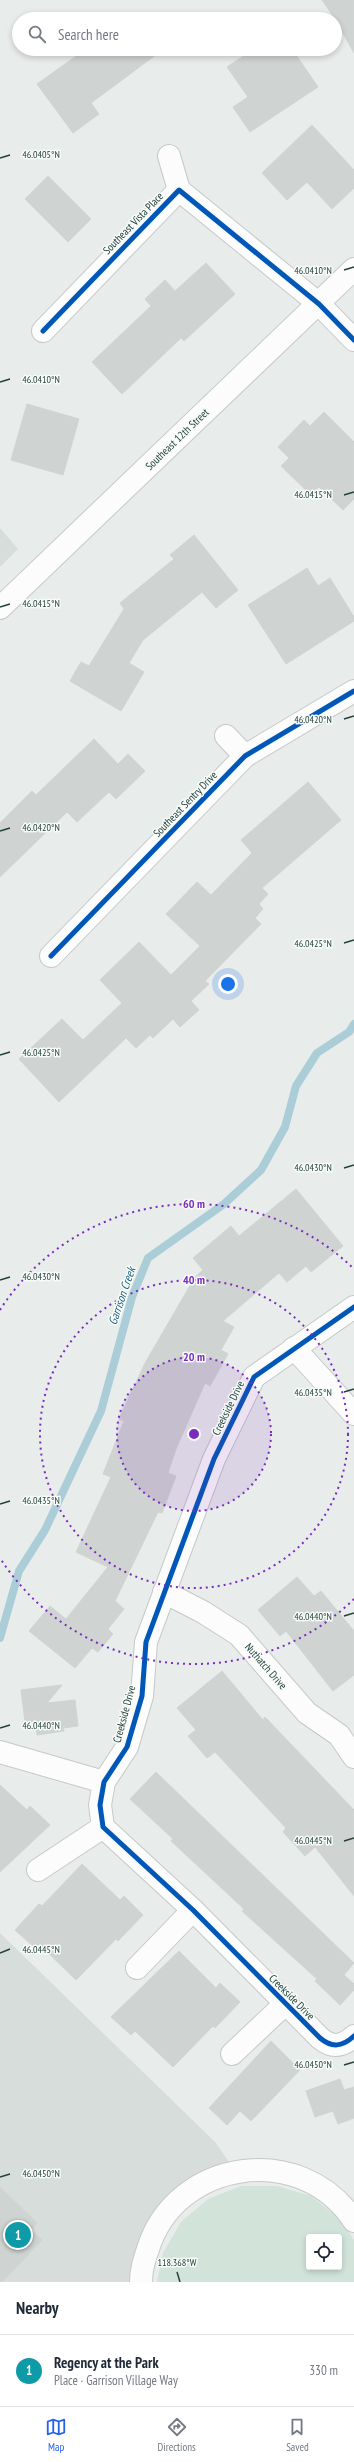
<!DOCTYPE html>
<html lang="en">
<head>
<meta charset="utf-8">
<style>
  :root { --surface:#fff; --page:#f2f2f3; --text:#1f2937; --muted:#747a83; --line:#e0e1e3; --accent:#2563eb }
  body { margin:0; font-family:"PT Sans Narrow",sans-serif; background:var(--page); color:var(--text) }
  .controls { position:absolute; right:12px; bottom:12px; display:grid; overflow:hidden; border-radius:4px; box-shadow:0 2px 6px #0003 }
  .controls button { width:36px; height:36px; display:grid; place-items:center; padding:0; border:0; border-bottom:1px solid var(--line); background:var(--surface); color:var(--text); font:20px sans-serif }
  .you { position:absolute; left:228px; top:984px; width:14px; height:14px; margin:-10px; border:3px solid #fff; border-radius:50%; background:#1a73e8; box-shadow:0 0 0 6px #1a73e833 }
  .badge { display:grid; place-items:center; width:26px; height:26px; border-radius:50%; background:var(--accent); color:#fff; font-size:13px; font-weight:700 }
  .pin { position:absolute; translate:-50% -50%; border:2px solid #fff; box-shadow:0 1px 4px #0006 }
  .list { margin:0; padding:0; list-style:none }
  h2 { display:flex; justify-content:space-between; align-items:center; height:52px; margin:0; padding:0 16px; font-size:17px }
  h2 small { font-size:13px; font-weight:400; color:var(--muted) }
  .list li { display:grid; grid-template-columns:26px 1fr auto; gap:12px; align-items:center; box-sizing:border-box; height:72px; padding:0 16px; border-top:1px solid var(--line) }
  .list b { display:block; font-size:15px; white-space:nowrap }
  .list p { margin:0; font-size:13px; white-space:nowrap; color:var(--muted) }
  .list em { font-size:13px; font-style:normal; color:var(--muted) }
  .icon { flex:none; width:22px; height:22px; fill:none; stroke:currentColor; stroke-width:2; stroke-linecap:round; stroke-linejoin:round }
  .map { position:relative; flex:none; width:354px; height:2282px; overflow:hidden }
  .search { position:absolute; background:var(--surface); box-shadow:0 2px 6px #0003; left:12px; right:12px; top:12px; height:44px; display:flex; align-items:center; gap:10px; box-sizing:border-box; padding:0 14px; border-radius:22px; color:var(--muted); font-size:15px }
  .sheet { height:124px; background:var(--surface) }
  nav { display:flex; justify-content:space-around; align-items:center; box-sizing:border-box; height:56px; border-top:1px solid var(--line); background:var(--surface); font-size:11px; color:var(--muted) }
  nav a { display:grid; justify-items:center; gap:2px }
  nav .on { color:var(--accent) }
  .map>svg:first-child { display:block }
  .built { fill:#d6dddb }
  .green { fill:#d2e4d9; fill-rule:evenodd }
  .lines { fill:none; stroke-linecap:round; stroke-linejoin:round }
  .stream { stroke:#abcdd8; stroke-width:8 }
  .building { fill:#cfd3d2; stroke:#d0d5d3 }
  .street-casing { stroke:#c5c9c7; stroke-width:24 }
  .secondary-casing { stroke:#c4cac8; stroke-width:24 }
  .street { stroke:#fcfcfc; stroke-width:22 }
  .secondary { stroke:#fcfcfc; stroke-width:22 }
  .cycleway-casing { stroke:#f7fbf9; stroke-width:8 }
  .cycleway { stroke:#0057b8; stroke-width:5 }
  .ticks { fill:none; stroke:#25403c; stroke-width:1.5 }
  .ring { fill:none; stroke:#7b2cbf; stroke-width:2; stroke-dasharray:2 4 }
  .labels { text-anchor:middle; stroke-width:3; stroke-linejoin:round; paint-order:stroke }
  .street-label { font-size:11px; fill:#25403c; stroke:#f7fbf9 }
  .water-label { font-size:12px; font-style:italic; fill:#21637a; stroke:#f7fbf9 }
  .ticks-label { font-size:10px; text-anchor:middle; fill:#25403c; stroke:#f7fbf9; stroke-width:3; stroke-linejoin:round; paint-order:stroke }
  .centre { fill:#7b2cbf; stroke:#f7fbf9; stroke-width:2 }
  .ring-label { font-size:12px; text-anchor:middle; font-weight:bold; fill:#7b2cbf; stroke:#f7fbf9; stroke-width:3; stroke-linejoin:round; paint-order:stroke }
</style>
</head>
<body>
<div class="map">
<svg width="354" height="2282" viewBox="0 0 354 2282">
  <rect width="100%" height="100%" fill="#e8ecea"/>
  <g class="built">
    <path d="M0,528L18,549L0,567Z"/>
    <path d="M0,1933L215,2142L231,2165L196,2177L136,2282H0Z"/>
  </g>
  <path class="green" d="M241,2186H277L311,2196L339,2218L354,2240V2282H157L163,2253L181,2222L208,2199ZM309,2237H339V2267H309Z"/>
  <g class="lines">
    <path class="stream" d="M0,1638L19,1571L45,1530L101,1411L132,1297L148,1258L224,1204L261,1170L285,1127L296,1086L317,1053L349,1032L354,1024"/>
  </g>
  <g class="building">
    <path d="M322,0H354V53L335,19Z"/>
    <path d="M86,49L161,51L91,103L99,114L73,133L37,84Z"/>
    <path d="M254,49H292L318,87L250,132L233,107L248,97L227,67Z"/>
    <path d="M312,125L354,170V188L332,209L307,182L287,200L262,173Z"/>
    <path d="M48,176L91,219L68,242L25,199Z"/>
    <path d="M206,263L235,294L184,341L181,338L122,394L92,362L151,306L145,299L165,280L175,291Z"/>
    <path d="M27,404L79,419L63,475L11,460Z"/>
    <path d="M324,412L354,442V499L343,510L319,487L311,495L281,466L289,458L278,447L304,420L310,426Z"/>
    <path d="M194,535L238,590L216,608L202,592L143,640L129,663L144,672L121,711L70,681L81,662L89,666L124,609L120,603L174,559L170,555Z"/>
    <path d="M307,568L318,586L330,578L354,617V621L286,664L248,605Z"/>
    <path d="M94,739L118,764L128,754L145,771L116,799L109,792L77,822L67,812L0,877V823L32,791L36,795Z"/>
    <path d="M308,782L341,820L262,888L268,894L259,904L263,909L255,918L261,924L205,981L209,984L191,1001L199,1010L180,1027L173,1019L153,1038L150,1035L136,1048L126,1038L59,1102L19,1059L62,1019L83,1040L122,1003L100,980L139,942L171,975L200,946L166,914L197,882L211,895L252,853L241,840Z"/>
    <path d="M296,1189L343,1246L311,1272L306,1266L287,1282L279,1273L223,1321L234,1327L221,1350L228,1354L210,1386L205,1383L176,1449L168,1473L176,1476L162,1513L158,1512L115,1601L124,1609L108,1629L113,1634L98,1652L92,1648L75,1668L29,1631L50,1606L66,1619L108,1567L76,1552L111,1477L103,1474L124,1421L119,1419L145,1363L195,1277L203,1270L193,1258L231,1226L239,1236Z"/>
    <path d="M297,1577L314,1596L321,1591L354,1631V1675L333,1691L286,1631L280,1636L258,1610Z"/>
    <path d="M222,1671L263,1720L265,1717L354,1810V1896L315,1847L305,1856L283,1832L286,1828L215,1752L207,1758L188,1736L196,1730L177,1708Z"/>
    <path d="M62,1685L47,1703L75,1700L78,1726L63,1728L64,1731L37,1735L35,1718L26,1730L21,1690Z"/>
    <path d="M156,1772L354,1963L344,1975L354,1984V1990L340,2005L315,1981L317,1979L242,1911L244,1909L171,1841L173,1839L130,1799Z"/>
    <path d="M0,1785L27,1810L30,1806L50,1825L0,1872Z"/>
    <path d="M82,1864L120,1900L124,1896L143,1915L118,1941L116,1939L76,1980L39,1944L35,1948L15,1930L39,1904L42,1906Z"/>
    <path d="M179,1951L216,1988L220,1983L240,2002L215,2028L213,2026L173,2067L135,2031L131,2035L111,2017Z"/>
    <path d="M271,2041L300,2070L251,2121L240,2111L227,2125L209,2108Z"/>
    <path d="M340,2079L344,2090L354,2087V2118L338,2124L333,2111L315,2117L306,2091Z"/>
    <path d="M0,2187L37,2223L31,2230L42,2240L2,2282H0Z"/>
  </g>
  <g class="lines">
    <defs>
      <g id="street">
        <path d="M169,156L179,190"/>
        <path d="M43,331L179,190L319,304L354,340"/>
        <path d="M226,736L245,756"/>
        <path d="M51,956L245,756L354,691"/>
        <path d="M354,1307L254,1377L214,1459L146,1642L142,1696L127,1747L104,1782L100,1805L103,1827L193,1910L320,2038C332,2048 342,2047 354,2036"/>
        <path d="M294,1348L354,1414"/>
        <path d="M164,1592L203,1612L239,1635L307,1713L339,1735L354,1757"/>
        <path d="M0,1752L104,1782"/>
        <path d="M38,1870L103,1827"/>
        <path d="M137,1968L193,1910"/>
        <path d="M232,2054L285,2004"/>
        <path d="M141,2282C141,2270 144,2261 148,2249C176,2159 302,2141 354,2221"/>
      </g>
      <path id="secondary" d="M0,608L354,269"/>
    </defs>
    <use href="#street" class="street-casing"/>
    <use href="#secondary" class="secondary-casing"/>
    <use href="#street" class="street"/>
    <use href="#secondary" class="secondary"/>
    <defs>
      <g id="cycleway">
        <path d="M43,331L179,190L319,304L354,340"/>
        <path d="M51,956L245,756L354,691"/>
        <path d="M354,1307L254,1377L214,1459L146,1642L142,1696L127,1747L104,1782L100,1805L103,1827L193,1910L320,2038C332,2048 342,2047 354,2036"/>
      </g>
    </defs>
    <use href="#cycleway" class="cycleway-casing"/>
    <use href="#cycleway" class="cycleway"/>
  </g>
  <path class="ticks" d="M0,158L10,155M344,270L354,267M0,382L10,379M344,495L354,492M0,607L10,604M344,719L354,716M0,831L10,828M344,943L354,940M0,1055L10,1052M344,1168L354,1165M0,1280L10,1277M344,1392L354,1389M0,1504L10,1501M344,1616L354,1613M0,1728L10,1725M344,1841L354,1838M0,1953L10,1949M344,2065L354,2062M0,2177L10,2174M177,2272L180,2282"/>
  <circle cx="194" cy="1434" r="77" fill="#7b2cbf" fill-opacity=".12"/>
  <g class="ring">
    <circle cx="194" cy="1434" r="77"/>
    <circle cx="194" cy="1434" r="154"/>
    <path d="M354 1599A230 230 0 0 1 0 1558M0 1310A230 230 0 0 1 354 1269"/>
  </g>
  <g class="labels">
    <g class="street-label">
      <text transform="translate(133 223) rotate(-46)" y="4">Southeast Vista Place</text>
      <text transform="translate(177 439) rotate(-44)" y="4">Southeast 12th Street</text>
      <text transform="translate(185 804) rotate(-46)" y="4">Southeast Sentry Drive</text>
      <text transform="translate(228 1408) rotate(-64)" y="4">Creekside Drive</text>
      <text transform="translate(266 1666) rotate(49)" y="4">Nuthatch Drive</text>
      <text transform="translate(124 1714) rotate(-75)" y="4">Creekside Drive</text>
      <text transform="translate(292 1997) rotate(45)" y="4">Creekside Drive</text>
    </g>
    <g class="water-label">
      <text transform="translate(122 1296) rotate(-71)" y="4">Garrison Creek</text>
    </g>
  </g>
  <g class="ticks-label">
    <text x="41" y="158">46.0405°N</text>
    <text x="313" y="274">46.0410°N</text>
    <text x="41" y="383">46.0410°N</text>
    <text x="313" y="498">46.0415°N</text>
    <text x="41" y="607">46.0415°N</text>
    <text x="313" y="723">46.0420°N</text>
    <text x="41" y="831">46.0420°N</text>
    <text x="313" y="947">46.0425°N</text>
    <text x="41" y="1056">46.0425°N</text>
    <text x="313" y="1171">46.0430°N</text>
    <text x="41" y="1280">46.0430°N</text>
    <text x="313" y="1396">46.0435°N</text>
    <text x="41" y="1504">46.0435°N</text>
    <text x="313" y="1620">46.0440°N</text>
    <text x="41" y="1729">46.0440°N</text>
    <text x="313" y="1844">46.0445°N</text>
    <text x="41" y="1953">46.0445°N</text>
    <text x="313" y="2068">46.0450°N</text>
    <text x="41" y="2177">46.0450°N</text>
    <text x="177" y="2266">118.368°W</text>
  </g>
  <circle cx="194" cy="1434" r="6" class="centre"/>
  <g class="ring-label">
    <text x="194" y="1208">60 m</text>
    <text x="194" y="1284">40 m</text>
    <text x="194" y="1361">20 m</text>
  </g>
</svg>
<div class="controls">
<button><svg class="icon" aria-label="locate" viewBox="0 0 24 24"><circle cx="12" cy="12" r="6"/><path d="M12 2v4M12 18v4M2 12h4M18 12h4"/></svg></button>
</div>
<div class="you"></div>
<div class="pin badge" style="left:18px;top:2235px;background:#0f9aa8">1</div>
<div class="search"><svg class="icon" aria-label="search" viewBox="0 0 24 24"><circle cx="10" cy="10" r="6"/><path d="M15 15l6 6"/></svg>Search here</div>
</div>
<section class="sheet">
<h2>Nearby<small></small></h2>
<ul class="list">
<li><span class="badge" style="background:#0f9aa8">1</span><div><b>Regency at the Park</b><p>Place · Garrison Village Way</p></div><em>330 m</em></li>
</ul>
</section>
<nav>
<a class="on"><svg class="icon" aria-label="map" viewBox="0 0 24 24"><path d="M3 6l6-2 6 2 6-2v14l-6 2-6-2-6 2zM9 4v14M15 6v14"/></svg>Map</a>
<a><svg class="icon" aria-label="directions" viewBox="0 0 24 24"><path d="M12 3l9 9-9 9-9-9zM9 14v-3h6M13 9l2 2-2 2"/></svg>Directions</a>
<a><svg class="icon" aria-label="saved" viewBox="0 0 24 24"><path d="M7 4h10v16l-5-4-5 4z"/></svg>Saved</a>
</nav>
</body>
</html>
